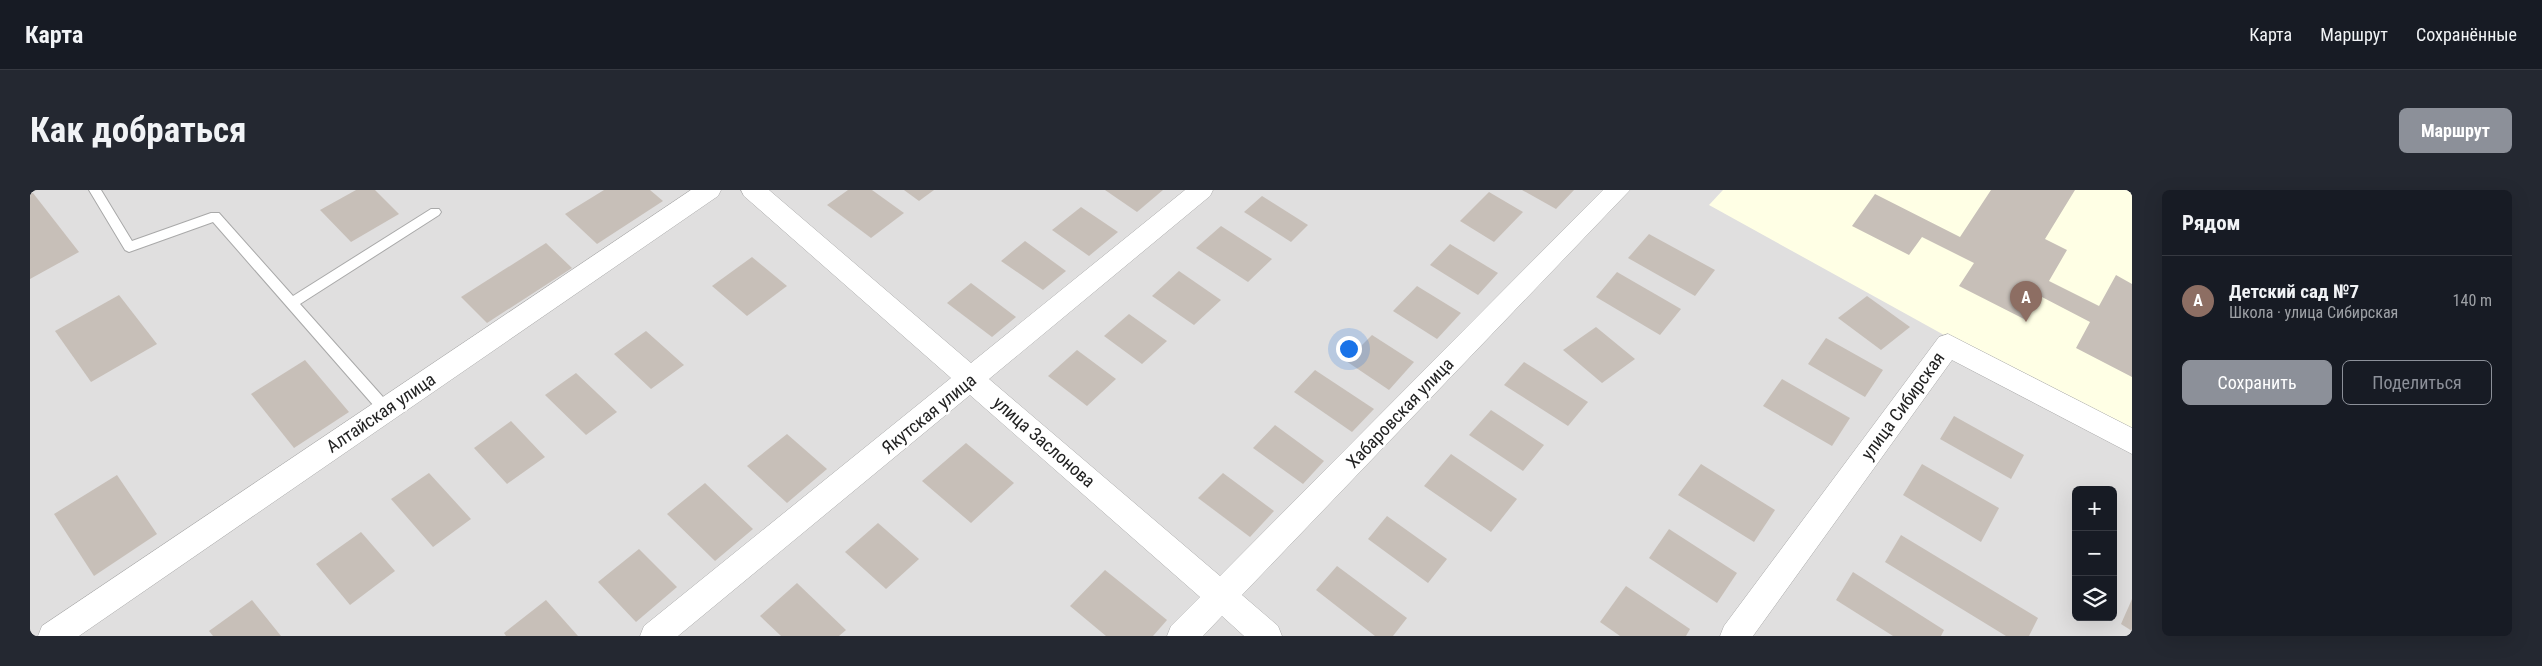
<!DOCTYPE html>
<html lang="ru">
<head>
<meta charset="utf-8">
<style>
  :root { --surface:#171b24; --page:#242831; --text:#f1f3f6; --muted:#9ea1a6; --line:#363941; --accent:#8c9099 }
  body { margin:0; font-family:"Roboto Condensed",sans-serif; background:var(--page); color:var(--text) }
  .controls { position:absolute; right:15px; bottom:15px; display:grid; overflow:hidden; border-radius:8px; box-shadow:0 5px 20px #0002 }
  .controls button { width:45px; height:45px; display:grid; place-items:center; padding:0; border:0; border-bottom:1px solid var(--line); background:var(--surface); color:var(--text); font:25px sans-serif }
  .you { position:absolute; left:1318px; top:158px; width:18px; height:18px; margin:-12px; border:4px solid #fff; border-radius:50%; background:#1a73e8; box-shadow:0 0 0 8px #1a73e833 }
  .badge { display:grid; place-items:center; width:32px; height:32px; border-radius:50%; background:var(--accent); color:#fff; font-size:16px; font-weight:700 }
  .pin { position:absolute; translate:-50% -41px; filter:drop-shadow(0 1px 2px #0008) }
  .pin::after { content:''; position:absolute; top:26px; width:18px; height:15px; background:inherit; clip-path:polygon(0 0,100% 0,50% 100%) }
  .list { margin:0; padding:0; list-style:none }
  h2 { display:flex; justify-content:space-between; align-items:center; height:65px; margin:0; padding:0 20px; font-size:21px }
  h2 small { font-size:16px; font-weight:400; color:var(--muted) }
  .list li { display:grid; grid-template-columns:32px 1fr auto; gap:15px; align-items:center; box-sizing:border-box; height:90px; padding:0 20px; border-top:1px solid var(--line) }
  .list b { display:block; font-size:19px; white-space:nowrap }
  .list p { margin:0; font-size:16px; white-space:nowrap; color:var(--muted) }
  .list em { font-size:16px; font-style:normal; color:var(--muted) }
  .actions { display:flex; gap:10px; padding:15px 20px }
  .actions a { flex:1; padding:11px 0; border:1px solid var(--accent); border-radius:8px; text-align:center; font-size:18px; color:var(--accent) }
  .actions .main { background:var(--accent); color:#fff }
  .icon { flex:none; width:28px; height:28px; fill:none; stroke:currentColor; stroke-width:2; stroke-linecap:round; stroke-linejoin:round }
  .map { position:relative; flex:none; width:2102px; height:446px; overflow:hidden; border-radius:8px }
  header { display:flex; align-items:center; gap:30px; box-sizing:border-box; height:70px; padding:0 25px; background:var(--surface); border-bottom:1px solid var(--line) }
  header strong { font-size:24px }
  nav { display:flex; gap:28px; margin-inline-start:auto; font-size:18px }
  .intro { display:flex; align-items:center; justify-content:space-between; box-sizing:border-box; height:120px; padding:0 30px }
  h1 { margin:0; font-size:35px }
  .button { padding:12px 22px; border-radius:8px; background:var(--accent); color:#fff; font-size:18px; font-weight:700 }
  main { display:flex; gap:30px; padding:0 30px }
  aside { flex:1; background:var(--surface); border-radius:8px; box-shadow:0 5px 20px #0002 }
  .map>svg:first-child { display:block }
  .residential { fill:#e0dfdf; fill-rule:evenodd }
  .education { fill:#ffffe5 }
  .building { fill:#c7bfb8 }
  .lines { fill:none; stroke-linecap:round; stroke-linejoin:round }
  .service-casing { stroke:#a9a9a9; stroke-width:2 }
  .minor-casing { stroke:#a9a9a9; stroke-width:1 }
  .service { fill:#fff; fill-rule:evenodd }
  .minor { fill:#fff; fill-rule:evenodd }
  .labels { text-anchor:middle; stroke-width:5; stroke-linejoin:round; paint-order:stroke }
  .street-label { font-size:18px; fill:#222; stroke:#fff }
</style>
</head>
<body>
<header>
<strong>Карта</strong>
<nav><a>Карта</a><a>Маршрут</a><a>Сохранённые</a></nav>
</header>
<div class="intro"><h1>Как добраться</h1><a class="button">Маршрут</a></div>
<main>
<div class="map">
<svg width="2102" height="446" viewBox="0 0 2102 446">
  <rect width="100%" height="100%" fill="#f2efe9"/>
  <path class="residential" d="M0,0H2102V446H0ZM2046,300H2083V427H2046Z"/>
  <path class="education" d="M1693,0H2102V249L1679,15Z"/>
  <g class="building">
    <path d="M326,0H345L369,24L321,52L290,20Z"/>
    <path d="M574,0H620L633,11L567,54L535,24Z"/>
    <path d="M818,0H842L874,23L841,48L797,15Z"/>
    <path d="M874,0H904L889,11Z"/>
    <path d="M1075,0H1133L1107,22Z"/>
    <path d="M1492,0H1544L1526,19Z"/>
    <path d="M1961,0H2045L2015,49L2037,60L2019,91L2069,116L2086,85L2102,94V187L2046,158L2060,132L2010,106L1996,130L1929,96L1944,73L1892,47L1879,65L1822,36L1845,4L1930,47Z"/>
    <path d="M1459,2L1493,22L1464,52L1430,31Z"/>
    <path d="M3,3L49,62L0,89V4Z"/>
    <path d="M1232,6L1278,35L1261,52L1214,22Z"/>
    <path d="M1051,17L1088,42L1059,66L1022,40Z"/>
    <path d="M1191,36L1242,69L1218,92L1166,58Z"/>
    <path d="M1619,44L1685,80L1665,106L1598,68Z"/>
    <path d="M995,51L1036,81L1013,100L971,71Z"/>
    <path d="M516,53L542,78L457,133L431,107Z"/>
    <path d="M1420,54L1468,83L1448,105L1400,75Z"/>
    <path d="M722,67L757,96L717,126L682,96Z"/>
    <path d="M1149,81L1191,110L1164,135L1122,106Z"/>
    <path d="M1587,82L1651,119L1630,145L1566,107Z"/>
    <path d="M941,93L986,127L962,147L917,113Z"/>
    <path d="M1387,96L1431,123L1407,149L1363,121Z"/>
    <path d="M89,105L127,154L61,192L25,141Z"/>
    <path d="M1837,106L1880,137L1851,160L1808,128Z"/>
    <path d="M1099,124L1137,151L1112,174L1074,146Z"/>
    <path d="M1566,137L1605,169L1572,193L1533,160Z"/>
    <path d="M616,141L654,175L621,199L584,164Z"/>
    <path d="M1342,145L1384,172L1359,200L1316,171Z"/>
    <path d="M1796,148L1853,180L1835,207L1778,174Z"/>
    <path d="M1047,160L1086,189L1057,216L1018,186Z"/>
    <path d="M275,170L319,222L264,258L221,204Z"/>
    <path d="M1494,172L1558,212L1538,236L1474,195Z"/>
    <path d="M1285,180L1344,219L1322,242L1264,202Z"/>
    <path d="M546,183L587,222L556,245L515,205Z"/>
    <path d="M1752,189L1820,228L1802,256L1733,216Z"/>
    <path d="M1461,220L1514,255L1493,281L1439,245Z"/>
    <path d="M1924,226L1994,265L1981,289L1910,249Z"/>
    <path d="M481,231L515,267L477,294L444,258Z"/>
    <path d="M1245,235L1294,271L1273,294L1223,258Z"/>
    <path d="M757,244L797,279L757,313L717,276Z"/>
    <path d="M936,253L984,293L941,333L892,291Z"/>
    <path d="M1421,264L1487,309L1461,342L1394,296Z"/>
    <path d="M1671,274L1745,320L1724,352L1648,305Z"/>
    <path d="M1892,274L1969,318L1951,352L1873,305Z"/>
    <path d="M399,283L441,329L403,357L361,309Z"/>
    <path d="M1193,283L1244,321L1220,347L1168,308Z"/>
    <path d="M87,285L127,344L64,386L24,324Z"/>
    <path d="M675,293L723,339L685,371L637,324Z"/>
    <path d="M1357,326L1417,369L1398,393L1338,349Z"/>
    <path d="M848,333L889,369L856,399L815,362Z"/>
    <path d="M1639,339L1707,383L1687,413L1619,368Z"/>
    <path d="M331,342L365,381L320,415L286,374Z"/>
    <path d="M1871,345L2008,428L1999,446H1976L1855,372Z"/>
    <path d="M609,359L647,397L606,432L568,392Z"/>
    <path d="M1307,376L1377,428L1363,446H1345L1286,400Z"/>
    <path d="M1075,380L1137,430L1123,446H1076L1040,416Z"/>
    <path d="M1823,382L1914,440L1911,446H1863L1806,410Z"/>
    <path d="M767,393L816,440L809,446H751L730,426Z"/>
    <path d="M1596,396L1660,439L1656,446H1590L1570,432Z"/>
    <path d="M2102,409V441L2091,434Z"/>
    <path d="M222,410L251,446H183L179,441Z"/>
    <path d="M516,410L548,446H476L474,443Z"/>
  </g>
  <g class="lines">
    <defs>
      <path id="service" d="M59,0H71L102,51L181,23H189L263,106L401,19H409L411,22L409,25L270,114L361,216L363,220L361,224H351L183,32L99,62L95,60Z"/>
      <g id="minor">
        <path d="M661,0H691L688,6L49,446H8L12,436Z"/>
        <path d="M711,0H739L941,173L1155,0H1183L1180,6L959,189L1190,386L1573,0H1600L1212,405L1248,436L1252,446H1214L1192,426L1173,446H1137L1141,436L1170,407L940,205L648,446H610L614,436L921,188L714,6Z"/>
        <path d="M1918,144L2102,238V264L1922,170L1723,446H1690L1694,436L1909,147Z"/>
      </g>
    </defs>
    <use href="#service" class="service-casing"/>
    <use href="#minor" class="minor-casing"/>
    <use href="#service" class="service"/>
    <use href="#minor" class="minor"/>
  </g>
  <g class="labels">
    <g class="street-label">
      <text transform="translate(1873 216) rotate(-54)" y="6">улица Сибирская</text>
      <text transform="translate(351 223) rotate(-34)" y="6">Алтайская улица</text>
      <text transform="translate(1370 223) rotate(-46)" y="6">Хабаровская улица</text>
      <text transform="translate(899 224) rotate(-39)" y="6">Якутская улица</text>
      <text transform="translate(1014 252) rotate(41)" y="6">улица Заслонова</text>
    </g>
  </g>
</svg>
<div class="controls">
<button>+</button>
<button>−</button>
<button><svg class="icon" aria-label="layers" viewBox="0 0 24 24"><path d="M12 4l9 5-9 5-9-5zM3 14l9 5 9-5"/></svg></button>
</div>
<div class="you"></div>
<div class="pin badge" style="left:1996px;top:132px;background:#8d6e63">A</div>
</div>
<aside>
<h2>Рядом<small></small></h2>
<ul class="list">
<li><span class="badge" style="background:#8d6e63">A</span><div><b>Детский сад №7</b><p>Школа · улица Сибирская</p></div><em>140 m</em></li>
</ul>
<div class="actions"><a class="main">Сохранить</a><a>Поделиться</a></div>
</aside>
</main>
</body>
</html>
